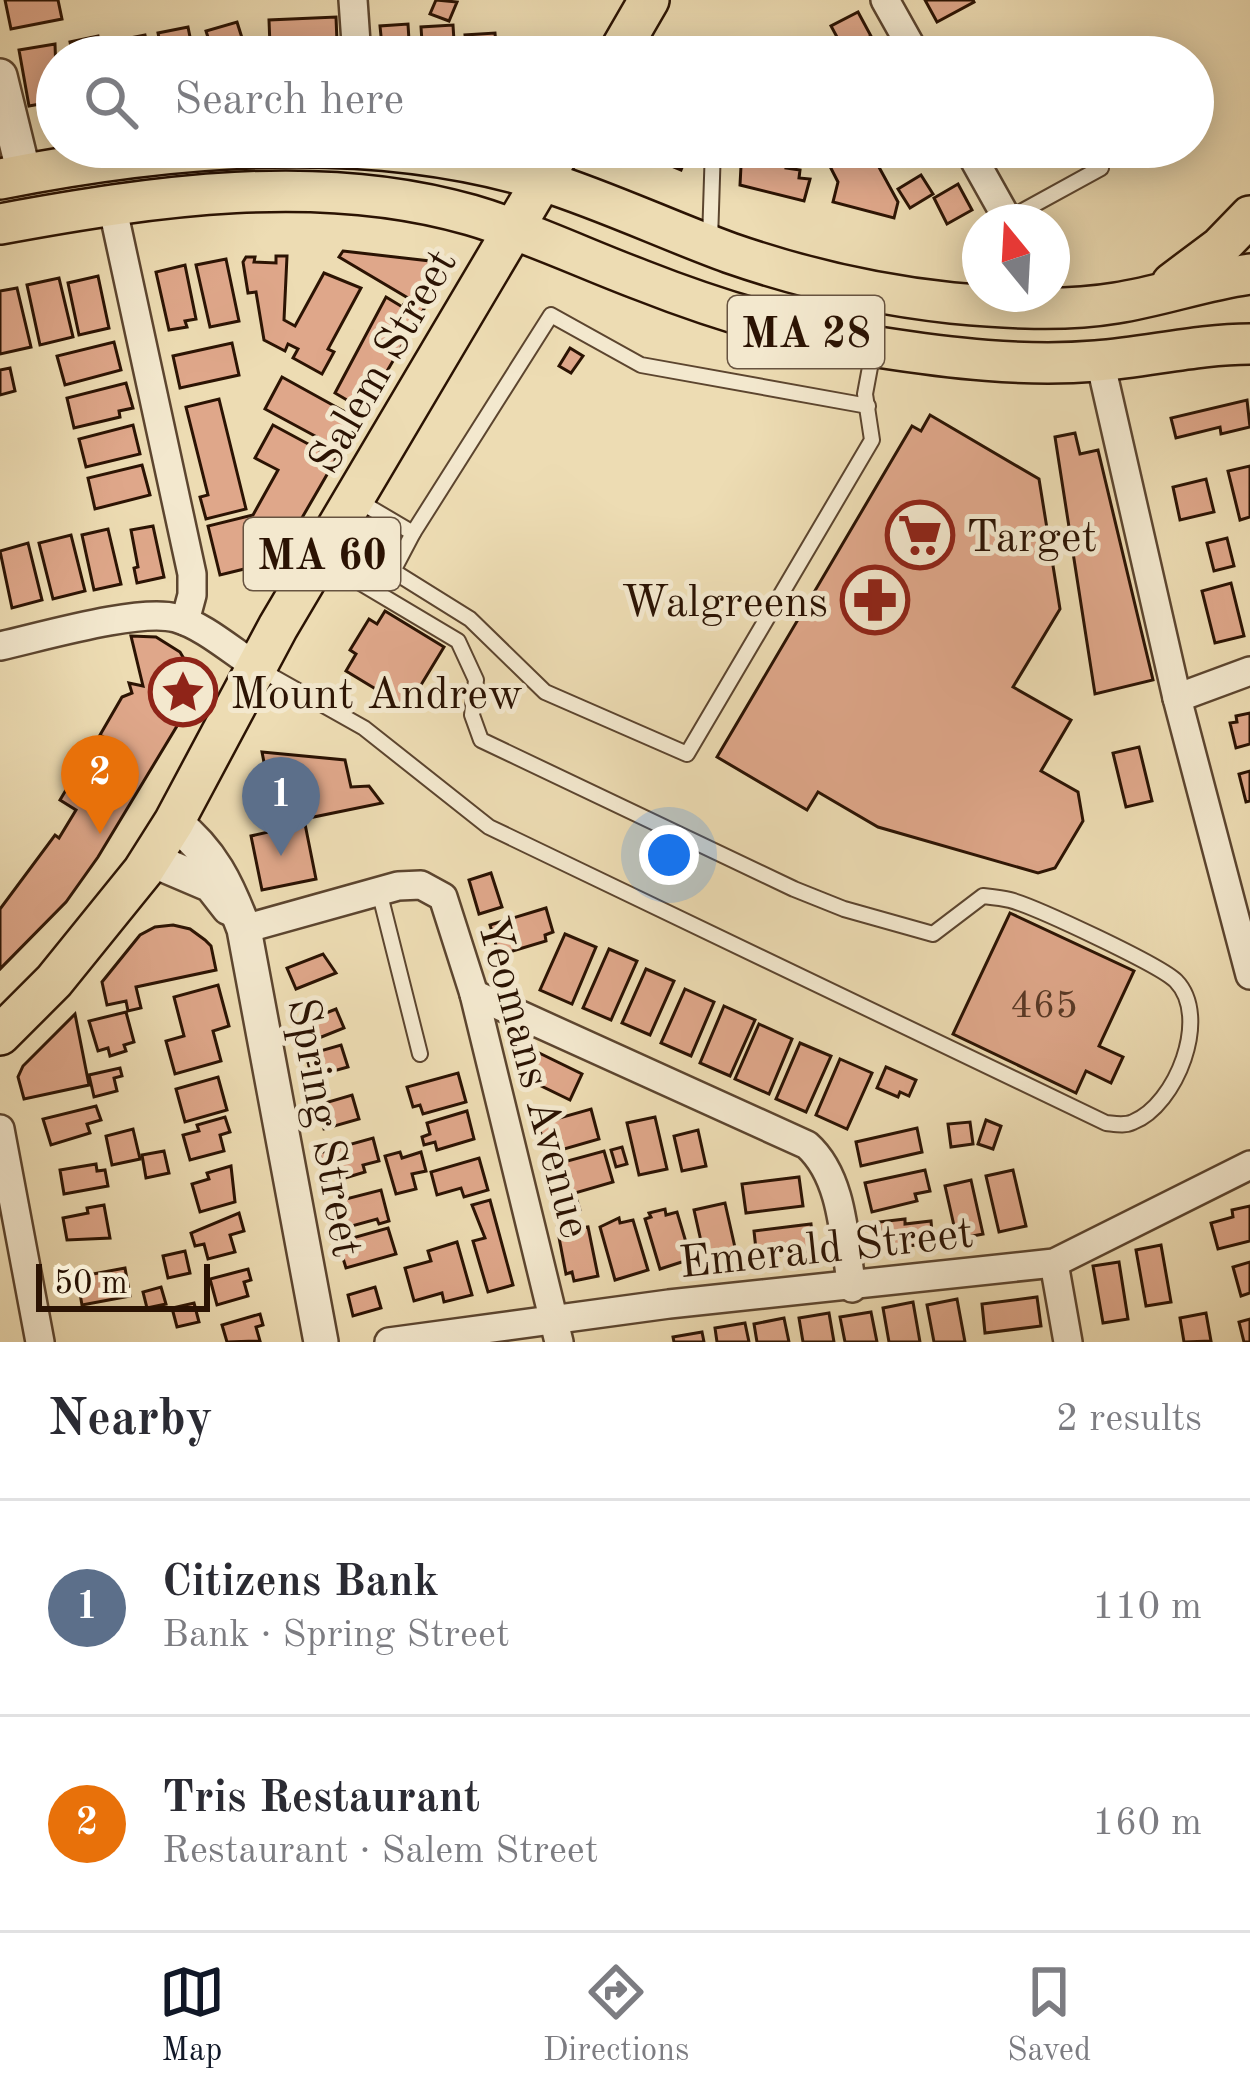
<!DOCTYPE html>
<html lang="en">
<head>
<meta charset="utf-8">
<style>
  :root { --surface:#fff; --page:#f7f7f7; --text:#2b2b33; --muted:#7c7c81; --line:#e1e1e2; --accent:#111827 }
  body { margin:0; font-family:"Old Standard TT",serif; background:var(--page); color:var(--text) }
  .compass { position:absolute; left:962px; top:204px; width:108px; height:108px; border-radius:50%; background:var(--surface); box-shadow:0 6px 30px #0003; rotate:342deg }
  .scale { position:absolute; left:36px; bottom:30px; width:174px; box-sizing:border-box; padding-left:12px; border:6px solid #2b1303; border-top:0; font-size:33px; line-height:42px; white-space:nowrap; color:#2b1303; -webkit-text-stroke:9px #f3e8ce; paint-order:stroke }
  .you { position:absolute; left:669px; top:855px; width:42px; height:42px; margin:-30px; border:9px solid #fff; border-radius:50%; background:#1a73e8; box-shadow:0 0 0 18px #1a73e833 }
  .badge { display:grid; place-items:center; width:78px; height:78px; border-radius:50%; background:var(--accent); color:#fff; font-size:39px; font-weight:700 }
  .pin { position:absolute; translate:-50% -99px; filter:drop-shadow(0 3px 6px #0008) }
  .pin::after { content:''; position:absolute; top:63px; width:42px; height:36px; background:inherit; clip-path:polygon(0 0,100% 0,50% 100%) }
  .list { margin:0; padding:0; list-style:none }
  h2 { display:flex; justify-content:space-between; align-items:center; height:156px; margin:0; padding:0 48px; font-size:51px }
  h2 small { font-size:39px; font-weight:400; color:var(--muted) }
  .list li { display:grid; grid-template-columns:78px 1fr auto; gap:36px; align-items:center; box-sizing:border-box; height:216px; padding:0 48px; border-top:3px solid var(--line) }
  .list b { display:block; font-size:45px; white-space:nowrap }
  .list p { margin:0; font-size:39px; white-space:nowrap; color:var(--muted) }
  .list em { font-size:39px; font-style:normal; color:var(--muted) }
  .icon { flex:none; width:66px; height:66px; fill:none; stroke:currentColor; stroke-width:2; stroke-linecap:round; stroke-linejoin:round }
  .map { position:relative; flex:none; width:1250px; height:1342px; overflow:hidden }
  .search { position:absolute; background:var(--surface); box-shadow:0 6px 30px #0003; left:36px; right:36px; top:36px; height:132px; display:flex; align-items:center; gap:30px; box-sizing:border-box; padding:0 42px; border-radius:66px; color:var(--muted); font-size:45px }
  .sheet { height:588px; background:var(--surface) }
  nav { display:flex; justify-content:space-around; align-items:center; box-sizing:border-box; height:168px; border-top:3px solid var(--line); background:var(--surface); font-size:33px; color:var(--muted) }
  nav a { display:grid; justify-items:center; gap:6px }
  nav .on { color:var(--accent) }
  .map>svg:first-child { display:block }
  .building { fill:#dfa78a; stroke:#2b1303; stroke-width:3 }
  .lines { fill:none; stroke-linecap:round; stroke-linejoin:round }
  .service-casing { stroke:#5c452f; stroke-width:18 }
  .minor-casing { stroke:#5c452f; stroke-width:32 }
  .tertiary-casing { stroke:#5c452f; stroke-width:38 }
  .primary-casing { stroke:#2b1303; stroke-width:44 }
  .service { stroke:#f3e8ce; stroke-width:14 }
  .minor { stroke:#f3e8ce; stroke-width:27 }
  .tertiary { stroke:#f3e8ce; stroke-width:33 }
  .primary { stroke:#eddcb3; stroke-width:39 }
  .labels { text-anchor:middle; stroke-width:10; stroke-linejoin:round; paint-order:stroke }
  .number-label { font-size:39px; fill:#583825 }
  .shield { fill:#f3e8ce; stroke:#675340; stroke-width:3 }
  .shield-label { font-size:42px; font-weight:bold; fill:#2b1303 }
  .street-label { font-size:45px; fill:#2b1303; stroke:#f3e8ce }
  .poi-label { font-size:45px; fill:#2b1303; stroke:#f3e8ce; text-anchor:start }
</style>
</head>
<body>
<div class="map">
<svg width="1250" height="1342" viewBox="0 0 1250 1342">
  <rect width="100%" height="100%" fill="#eddcb3"/>
  <filter id="stains"><feTurbulence type="fractalNoise" baseFrequency=".00167" numOctaves="4"/><feColorMatrix values="0 0 0 0 .2 0 0 0 0 .09 0 0 0 0 .02 0 0 0 .5 -.17"/></filter>
  <radialGradient id="worn" r=".72"><stop offset=".6" stop-color="#630" stop-opacity="0"/><stop offset="1" stop-color="#630" stop-opacity=".3"/></radialGradient>
  <g class="building">
    <path d="M5,0H58L62,19L11,29Z"/>
    <path d="M436,0L457,2L449,21L430,14Z"/>
    <path d="M925,0H973L974,2L937,22Z"/>
    <path d="M858,12L871,36L844,50L831,26Z"/>
    <path d="M336,17L337,42H325V57H279V45L270,46L269,20Z"/>
    <path d="M237,22L248,57H214L206,31Z"/>
    <path d="M408,24L410,57H383L380,26Z"/>
    <path d="M453,25L455,57H423L421,27Z"/>
    <path d="M188,27L194,57H163L158,33Z"/>
    <path d="M495,33L497,57H467L465,35Z"/>
    <path d="M145,35L150,57H118L115,41Z"/>
    <path d="M98,36L102,57H73L70,42Z"/>
    <path d="M985,39L995,57H962L960,53Z"/>
    <path d="M55,44L57,101L29,106L19,50Z"/>
    <path d="M882,46L888,57H861Z"/>
    <path d="M656,147H690L681,170L652,158Z"/>
    <path d="M742,147H789L786,168L800,170L799,178L810,179L804,201L740,185Z"/>
    <path d="M820,147H868L898,202L894,218L833,202L838,182Z"/>
    <path d="M900,147H929L907,159Z"/>
    <path d="M1011,147H1042L1018,160Z"/>
    <path d="M921,175L933,194L910,208L898,189Z"/>
    <path d="M958,184L972,210L947,224L934,198Z"/>
    <path d="M343,251L430,261L447,271L421,314L404,304L408,298L339,257Z"/>
    <path d="M276,256H287L284,320L295,326L324,273L361,288L328,349L334,352L322,374L293,358L298,349L288,344L285,351L264,340L256,292L248,293L243,262L246,257H255L254,262L276,263Z"/>
    <path d="M226,259L239,321L210,327L196,265Z"/>
    <path d="M185,265L196,319L185,321L187,327L169,330L156,272Z"/>
    <path d="M98,276L109,328L79,335L68,283Z"/>
    <path d="M59,278L73,337L40,345L27,285Z"/>
    <path d="M17,288L31,347L0,354V291Z"/>
    <path d="M386,297L419,317L364,410L335,393Z"/>
    <path d="M114,342L121,370L65,385L57,356Z"/>
    <path d="M232,343L239,375L180,388L173,356Z"/>
    <path d="M570,348L583,356L571,373L559,366Z"/>
    <path d="M10,368L15,391L0,395V370Z"/>
    <path d="M282,377L358,419L341,450L265,409Z"/>
    <path d="M126,383L133,408L119,411L120,417L74,428L67,398Z"/>
    <path d="M219,399L246,509L206,519L200,497L208,495L186,407Z"/>
    <path d="M1247,400L1250,427L1221,434L1220,427L1176,438L1171,418Z"/>
    <path d="M930,415L1039,479L1060,609L1013,687L1071,720L1041,771L1078,792L1083,821L1055,868L1038,873L878,827L818,792L807,810L717,757L912,426L921,431Z"/>
    <path d="M133,425L140,454L86,467L79,439Z"/>
    <path d="M273,425L336,459L277,561L220,575L208,526L253,515L278,470L255,458Z"/>
    <path d="M1075,433L1080,454L1098,450L1153,680L1095,694L1055,437Z"/>
    <path d="M142,465L150,495L95,509L88,478Z"/>
    <path d="M1250,466V517L1240,520L1228,471Z"/>
    <path d="M1206,479L1214,512L1180,520L1173,487Z"/>
    <path d="M153,526L164,577L137,583L134,568L138,567L131,530Z"/>
    <path d="M108,529L121,584L94,590L82,535Z"/>
    <path d="M71,535L85,591L53,599L39,543Z"/>
    <path d="M1227,538L1234,566L1214,571L1207,543Z"/>
    <path d="M28,543L42,600L12,608L0,551Z"/>
    <path d="M1231,583L1244,636L1215,643L1202,591Z"/>
    <path d="M385,611L444,647L407,708L346,671L356,654L350,650L369,619L377,624Z"/>
    <path d="M131,636L156,637L180,652L190,669V696L180,721L98,857L66,902L0,969V909L55,835L59,838L76,810L60,800L85,758L101,767L115,744L100,735L122,697L132,693L129,683L143,686Z"/>
    <path d="M1250,713V744L1236,748L1230,723L1237,722L1236,716Z"/>
    <path d="M1139,747L1152,801L1126,807L1113,753Z"/>
    <path d="M262,752L345,760L351,787L369,786L382,803L304,819L316,879L262,890L251,836L295,826L294,820L276,824Z"/>
    <path d="M1250,771V801L1246,802L1239,774Z"/>
    <path d="M491,873L502,907L479,914L469,880Z"/>
    <path d="M546,908L553,932L545,935L546,941L499,955L490,925Z"/>
    <path d="M1010,913L1134,971L1099,1046L1123,1057L1111,1083L1086,1071L1076,1093L953,1034Z"/>
    <path d="M173,925L190,929L205,940L211,946L216,970L136,987L141,1008L128,1011L126,1001L107,1005L102,982L140,935L155,927Z"/>
    <path d="M565,934L596,947L572,1004L540,990Z"/>
    <path d="M609,949L637,961L611,1020L583,1008Z"/>
    <path d="M323,954L336,973L296,989L287,968Z"/>
    <path d="M646,969L674,981L650,1035L622,1023Z"/>
    <path d="M218,985L229,1026L213,1031L221,1061L175,1074L166,1041L184,1036L174,997Z"/>
    <path d="M685,989L714,1002L691,1056L661,1043Z"/>
    <path d="M724,1006L755,1020L730,1076L700,1063Z"/>
    <path d="M336,1009L344,1028L309,1042L301,1023Z"/>
    <path d="M126,1012L134,1042L124,1045L126,1051L110,1056L108,1048L98,1051L89,1021Z"/>
    <path d="M75,1014L89,1085L24,1099L18,1077L23,1066Z"/>
    <path d="M759,1024L792,1039L769,1094L735,1079Z"/>
    <path d="M800,1043L831,1056L806,1112L776,1099Z"/>
    <path d="M341,1045L348,1067L312,1077L306,1055Z"/>
    <path d="M531,1049L582,1074L570,1100L525,1078L532,1064L525,1061Z"/>
    <path d="M840,1059L872,1073L847,1129L816,1115Z"/>
    <path d="M886,1067L916,1080L909,1096L900,1092L898,1097L877,1088Z"/>
    <path d="M120,1068L122,1076L114,1078L117,1091L94,1097L89,1075Z"/>
    <path d="M458,1073L466,1102L423,1114L420,1105L413,1107L407,1087Z"/>
    <path d="M218,1077L227,1110L185,1122L176,1089Z"/>
    <path d="M352,1095L359,1119L324,1129L318,1105Z"/>
    <path d="M96,1106L101,1120L87,1124L90,1133L51,1145L43,1119Z"/>
    <path d="M591,1109L599,1139L547,1154L538,1124Z"/>
    <path d="M467,1111L474,1139L437,1150L435,1142L424,1145L422,1137L430,1134L427,1123Z"/>
    <path d="M225,1117L230,1132L220,1135L224,1151L190,1160L183,1135L199,1131L197,1125Z"/>
    <path d="M655,1117L667,1169L639,1175L627,1123Z"/>
    <path d="M986,1120L1001,1126L993,1149L978,1144Z"/>
    <path d="M970,1122L973,1144L951,1147L948,1124Z"/>
    <path d="M917,1128L922,1152L861,1166L856,1142Z"/>
    <path d="M133,1129L140,1159L112,1165L106,1136Z"/>
    <path d="M698,1130L706,1166L682,1171L674,1136Z"/>
    <path d="M373,1138L379,1161L363,1165L365,1172L345,1178L344,1171L326,1176L319,1153Z"/>
    <path d="M622,1147L627,1164L616,1167L611,1150Z"/>
    <path d="M164,1151L169,1173L146,1178L142,1155Z"/>
    <path d="M604,1151L613,1182L558,1198L549,1166Z"/>
    <path d="M400,1152L402,1158L421,1152L426,1171L412,1174L416,1189L396,1194L385,1156Z"/>
    <path d="M479,1158L488,1190L464,1197L461,1188L437,1195L431,1172Z"/>
    <path d="M96,1164L97,1171L105,1170L108,1186L64,1194L60,1170Z"/>
    <path d="M231,1166L235,1202L200,1212L192,1184L209,1179L207,1173Z"/>
    <path d="M925,1170L930,1191L915,1194L917,1201L872,1212L865,1183Z"/>
    <path d="M1013,1170L1026,1226L999,1232L986,1176Z"/>
    <path d="M799,1177L803,1206L746,1213L742,1184Z"/>
    <path d="M971,1180L983,1234L957,1239L945,1186Z"/>
    <path d="M381,1190L389,1221L379,1224L377,1219L341,1229L334,1202Z"/>
    <path d="M576,1197L580,1210L558,1216L555,1202Z"/>
    <path d="M490,1200L513,1285L488,1292L473,1241L485,1238L472,1205Z"/>
    <path d="M725,1203L738,1261L707,1268L694,1210Z"/>
    <path d="M104,1205L110,1238L67,1240L63,1218L88,1213L87,1208Z"/>
    <path d="M1250,1206V1241L1218,1249L1211,1223L1233,1217L1232,1210Z"/>
    <path d="M665,1209L666,1215L677,1212L691,1259L660,1269L645,1219L651,1217L649,1213Z"/>
    <path d="M239,1213L244,1231L230,1235L235,1252L208,1259L204,1244L195,1246L191,1233Z"/>
    <path d="M619,1218L620,1223L633,1220L648,1270L615,1280L600,1227Z"/>
    <path d="M905,1219V1224L931,1221L933,1243L883,1249L879,1222Z"/>
    <path d="M578,1223L579,1228L588,1227L598,1276L574,1281L572,1272L566,1274L557,1227Z"/>
    <path d="M811,1224L814,1251L757,1259L754,1231Z"/>
    <path d="M388,1228L396,1254L346,1268L338,1242Z"/>
    <path d="M457,1242L472,1295L444,1302L442,1293L414,1301L405,1268L431,1261L428,1251Z"/>
    <path d="M1161,1245L1171,1302L1146,1306L1136,1250Z"/>
    <path d="M185,1251L190,1273L168,1278L163,1256Z"/>
    <path d="M1119,1262L1128,1319L1103,1323L1093,1266Z"/>
    <path d="M1250,1262V1293L1241,1296L1233,1267Z"/>
    <path d="M125,1268L130,1296L82,1305L77,1277Z"/>
    <path d="M248,1269L251,1280L244,1282L248,1296L217,1305L210,1279Z"/>
    <path d="M161,1287L166,1304L147,1308L143,1292Z"/>
    <path d="M375,1287L381,1308L353,1316L348,1295Z"/>
    <path d="M1037,1297L1041,1326L985,1333L982,1304Z"/>
    <path d="M957,1299L965,1342H934L927,1305Z"/>
    <path d="M913,1302L920,1342H889L883,1308Z"/>
    <path d="M194,1303L199,1322L177,1327L172,1308Z"/>
    <path d="M871,1312L877,1342H845L840,1317Z"/>
    <path d="M829,1313L834,1342H803L799,1318Z"/>
    <path d="M1206,1313L1211,1341L1184,1342L1180,1318Z"/>
    <path d="M260,1314L263,1325L256,1327L260,1341L227,1342L222,1325Z"/>
    <path d="M784,1318L789,1342H757L754,1324Z"/>
    <path d="M1250,1319V1342H1244L1239,1322Z"/>
    <path d="M745,1323L749,1342H717L715,1328Z"/>
    <path d="M702,1332L704,1342H674L673,1337Z"/>
  </g>
  <g class="lines">
    <defs>
      <g id="service">
        <path d="M1008,219L1101,168"/>
        <path d="M710,240L713,147"/>
        <path d="M357,500L413,533L393,571L470,619L545,692L687,754L872,440L865,394L873,351"/>
        <path d="M413,533L551,315L641,365L868,406"/>
        <path d="M261,670L364,728L489,827L1106,1123C1116,1124 1125,1126 1133,1122C1176,1105 1211,1017 1176,981C1160,965 1036,907 1010,900C1002,898 992,897 983,896L933,934L844,909L794,889L481,740L472,715L476,680L458,641L322,560"/>
        <path d="M379,891L420,1054"/>
      </g>
      <g id="minor">
        <path d="M353,0L357,57"/>
        <path d="M885,0L917,57"/>
        <path d="M967,147L1009,222"/>
        <path d="M112,205L192,574V595L185,621"/>
        <path d="M1100,361L1177,698L1250,975"/>
        <path d="M0,646C41,637 139,608 176,618C204,626 233,652 257,667"/>
        <path d="M1177,698L1250,671"/>
        <path d="M244,929L398,886L421,885L443,897L474,994L559,1342"/>
        <path d="M474,994L807,1145C844,1178 844,1241 852,1288"/>
        <path d="M0,1129L40,1342"/>
        <path d="M1054,1263L1068,1342"/>
        <path d="M389,1342L669,1304L1054,1263L1250,1165"/>
      </g>
      <g id="tertiary">
        <path d="M0,76L24,174"/>
        <path d="M174,822C212,852 227,884 244,929L321,1342"/>
        <path d="M150,859L211,885L229,908"/>
      </g>
      <g id="primary">
        <path d="M616,57L649,0"/>
        <path d="M0,179C174,145 371,127 543,181C606,201 667,230 730,253C802,278 877,295 952,303C1007,308 1062,312 1116,303C1161,296 1205,280 1250,274"/>
        <path d="M0,224C152,196 319,171 471,215C529,232 585,259 641,280C717,310 797,334 878,347C949,358 1024,367 1096,361C1148,357 1198,344 1250,344"/>
        <path d="M1172,283L1220,247L1250,216"/>
        <path d="M0,1035L54,981L143,871L174,822L278,627L562,147"/>
      </g>
    </defs>
    <use href="#service" class="service-casing"/>
    <use href="#minor" class="minor-casing"/>
    <use href="#tertiary" class="tertiary-casing"/>
    <use href="#primary" class="primary-casing"/>
    <use href="#service" class="service"/>
    <use href="#minor" class="minor"/>
    <use href="#tertiary" class="tertiary"/>
    <use href="#primary" class="primary"/>
  </g>
  <defs>
    <symbol id="supermarket-ring" viewBox="-11 -11 22 22"><circle r="9.5" fill="#f3e8ce" stroke="#8f2418" stroke-width="1.5"/><path d="M-6-5.5h2.5l.6 2H6L4.5 2H-2.5L-4.4-4H-6ZM-1.5 3.2a1.3 1.3 0 1 0 .1 0ZM3 3.2a1.3 1.3 0 1 0 .1 0Z" fill="#8f2418"/></symbol>
    <symbol id="pharmacy-ring" viewBox="-11 -11 22 22"><circle r="9.5" fill="#f3e8ce" stroke="#8f2418" stroke-width="1.5"/><path d="M-2-6h4v4h4v4h-4v4h-4v-4h-4v-4h4Z" fill="#8f2418"/></symbol>
    <symbol id="sight-ring" viewBox="-11 -11 22 22"><circle r="9.5" fill="#f3e8ce" stroke="#8f2418" stroke-width="1.5"/><path d="M0-6L1.8-2.2L6-1.7L2.9 1.2L3.7 5.4L0 3.3L-3.7 5.4L-2.9 1.2L-6-1.7L-1.8-2.2Z" fill="#8f2418"/></symbol>
  </defs>
  <g fill-rule="evenodd">
    <use href="#supermarket-ring" x="882" y="497" width="76" height="76"/>
    <use href="#pharmacy-ring" x="837" y="562" width="76" height="76"/>
    <use href="#sight-ring" x="145" y="654" width="76" height="76"/>
  </g>
  <g class="labels">
    <g class="number-label">
      <text x="1044" y="1017">465</text>
    </g>
    <g class="shield">
      <rect x="728" y="296" width="156" height="72" rx="9"/>
      <rect x="244" y="518" width="156" height="72" rx="9"/>
    </g>
    <g class="shield-label">
      <text x="806" y="347">MA 28</text>
      <text x="322" y="569">MA 60</text>
    </g>
    <g class="street-label">
      <text transform="translate(381 360) rotate(-60)" y="16">Salem Street</text>
      <text transform="translate(536 1077) rotate(75)" y="16">Yeomans Avenue</text>
      <text transform="translate(327 1127) rotate(80)" y="16">Spring Street</text>
      <text transform="translate(826 1246) rotate(-6)" y="16">Emerald Street</text>
    </g>
    <g class="poi-label">
      <text x="966" y="551">Target</text>
      <text x="828" y="616" text-anchor="end">Walgreens</text>
      <text x="230" y="708">Mount Andrew</text>
    </g>
  </g>
  <rect width="100%" height="100%" filter="url(#stains)"/>
  <rect width="100%" height="100%" fill="url(#worn)"/>
</svg>
<svg class="compass" viewBox="-18 -18 36 36"><path d="M0-13l5 13h-10z" fill="#e53935"/><path d="M0 13l5-13h-10z" fill="#7c7c81"/></svg>
<div class="scale">50 m</div>
<div class="you"></div>
<div class="pin badge" style="left:281px;top:856px;background:#5c6f8a">1</div>
<div class="pin badge" style="left:100px;top:834px;background:#e8710a">2</div>
<div class="search"><svg class="icon" aria-label="search" viewBox="0 0 24 24"><circle cx="10" cy="10" r="6"/><path d="M15 15l6 6"/></svg>Search here</div>
</div>
<section class="sheet">
<h2>Nearby<small>2 results</small></h2>
<ul class="list">
<li><span class="badge" style="background:#5c6f8a">1</span><div><b>Citizens Bank</b><p>Bank · Spring Street</p></div><em>110 m</em></li>
<li><span class="badge" style="background:#e8710a">2</span><div><b>Tris Restaurant</b><p>Restaurant · Salem Street</p></div><em>160 m</em></li>
</ul>
</section>
<nav>
<a class="on"><svg class="icon" aria-label="map" viewBox="0 0 24 24"><path d="M3 6l6-2 6 2 6-2v14l-6 2-6-2-6 2zM9 4v14M15 6v14"/></svg>Map</a>
<a><svg class="icon" aria-label="directions" viewBox="0 0 24 24"><path d="M12 3l9 9-9 9-9-9zM9 14v-3h6M13 9l2 2-2 2"/></svg>Directions</a>
<a><svg class="icon" aria-label="saved" viewBox="0 0 24 24"><path d="M7 4h10v16l-5-4-5 4z"/></svg>Saved</a>
</nav>
</body>
</html>
